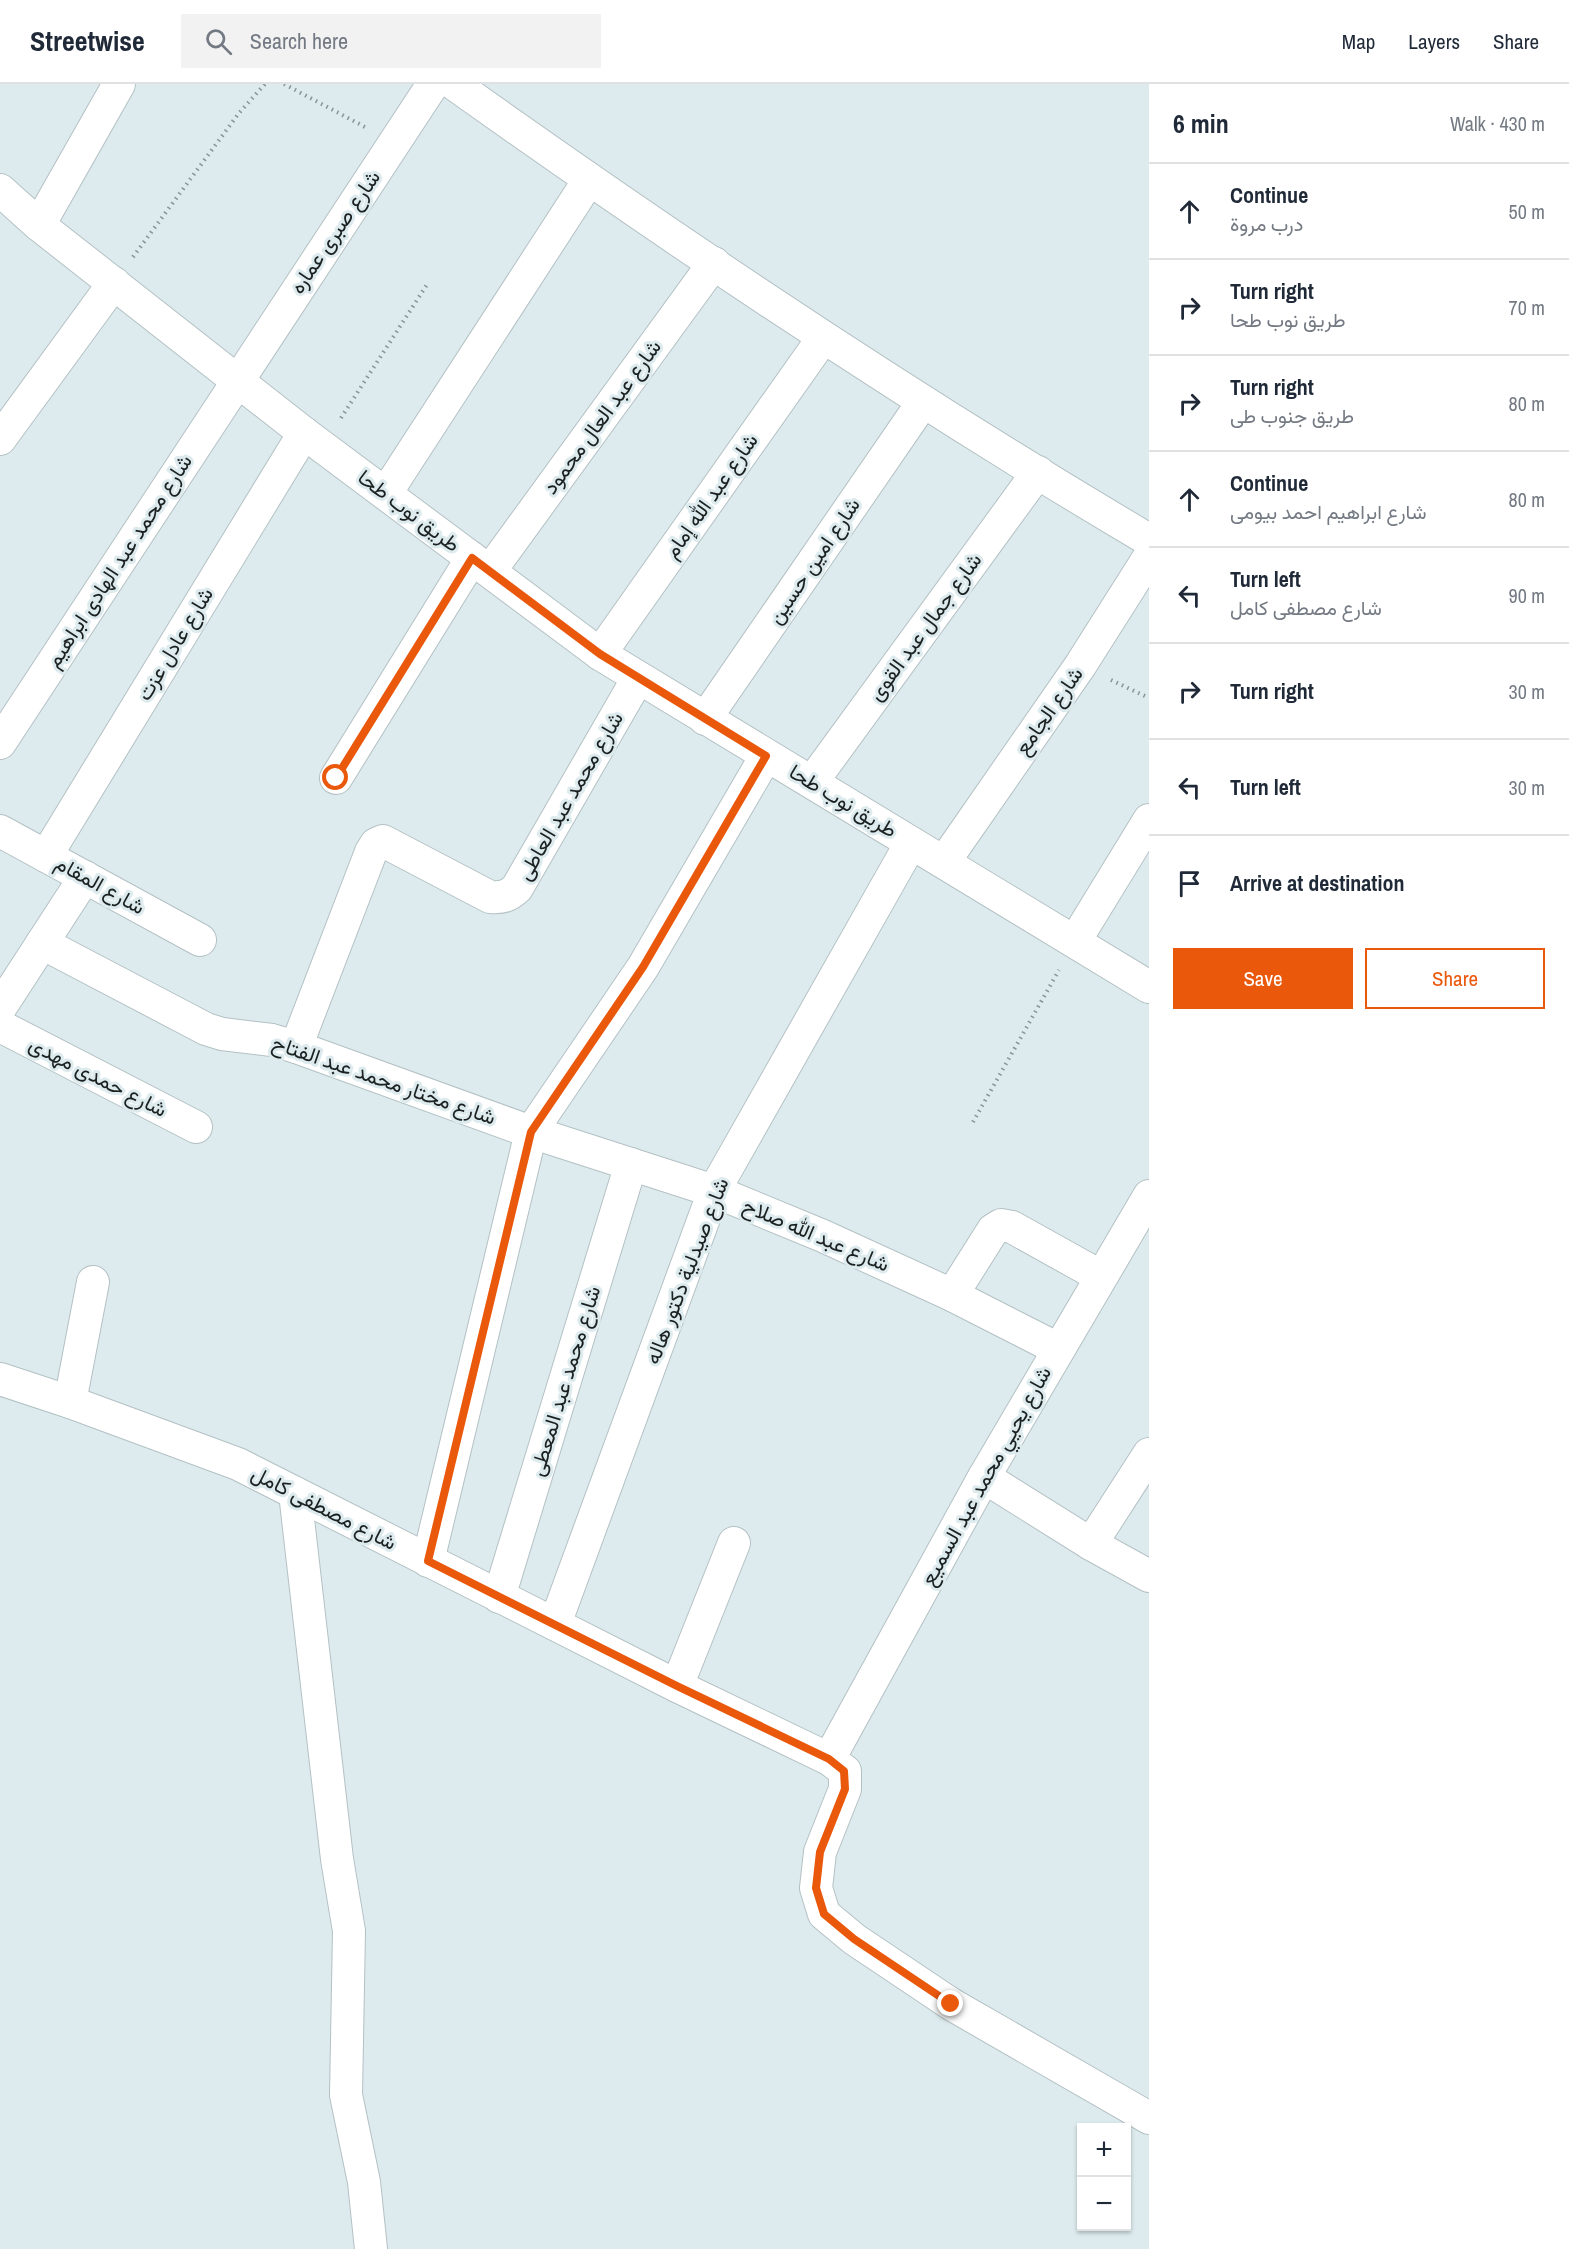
<!DOCTYPE html>
<html lang="en">
<head>
<meta charset="utf-8">
<style>
  :root { --surface:#fff; --page:#f2f2f3; --text:#1f2937; --muted:#747a83; --line:#e0e1e3; --accent:#ea580c }
  body { margin:0; font-family:"Archivo Narrow",Vazirmatn,sans-serif; background:var(--page); color:var(--text) }
  .controls { position:absolute; right:18px; bottom:18px; display:grid; overflow:hidden; border-radius:0px; box-shadow:0 2px 4px #0004 }
  .controls button { width:54px; height:54px; display:grid; place-items:center; padding:0; border:0; border-bottom:2px solid var(--line); background:var(--surface); color:var(--text); font:30px sans-serif }
  .stop { position:absolute; width:18px; height:18px; margin:-14px; border:4px solid #ea580c; border-radius:50%; background:#fff }
  .stop.end { background:#ea580c; border-color:#fff; box-shadow:0 2px 6px #0008 }
  .list { margin:0; padding:0; list-style:none }
  h2 { display:flex; justify-content:space-between; align-items:center; height:78px; margin:0; padding:0 24px; font-size:26px }
  h2 small { font-size:20px; font-weight:400; color:var(--muted) }
  .list li { display:grid; grid-template-columns:39px 1fr auto; gap:18px; align-items:center; box-sizing:border-box; height:96px; padding:0 24px; border-top:2px solid var(--line) }
  .list b { display:block; font-size:22px; white-space:nowrap }
  .list p { margin:0; font-size:20px; white-space:nowrap; color:var(--muted) }
  .list em { font-size:20px; font-style:normal; color:var(--muted) }
  .actions { display:flex; gap:12px; padding:18px 24px }
  .actions a { flex:1; padding:14px 0; border:2px solid var(--accent); border-radius:0px; text-align:center; font-size:21px; color:var(--accent) }
  .actions .main { background:var(--accent); color:#fff }
  .icon { flex:none; width:33px; height:33px; fill:none; stroke:currentColor; stroke-width:2; stroke-linecap:round; stroke-linejoin:round }
  .map { position:relative; flex:none; width:1149px; height:2165px; overflow:hidden }
  header { display:flex; align-items:center; gap:36px; box-sizing:border-box; height:84px; padding:0 30px; background:var(--surface); border-bottom:2px solid var(--line) }
  header strong { font-size:28px }
  nav { display:flex; gap:33px; margin-inline-start:auto; font-size:21px }
  .search { width:420px; height:54px; background:var(--page); display:flex; align-items:center; gap:15px; box-sizing:border-box; padding:0 21px; border-radius:0px; color:var(--muted); font-size:22px }
  main { display:flex }
  aside { flex:1; background:var(--surface) }
  .map>svg:first-child { display:block }
  .lines { fill:none; stroke-linecap:round; stroke-linejoin:round }
  .street-casing { stroke:#b4c1c4; stroke-width:34 }
  .path { stroke:#899496; stroke-width:4; stroke-dasharray:1.5 4.5; stroke-linecap:butt }
  .street { stroke:#fff; stroke-width:32 }
  .route { stroke:#ea580c; stroke-width:8 }
  .labels { text-anchor:middle; stroke-width:6; stroke-linejoin:round; paint-order:stroke }
  .street-label { font-size:21px; fill:#1b2021; stroke:#ddebee }
</style>
</head>
<body>
<header>
<strong>Streetwise</strong>
<div class="search"><svg class="icon" aria-label="search" viewBox="0 0 24 24"><circle cx="10" cy="10" r="6"/><path d="M15 15l6 6"/></svg>Search here</div>
<nav><a>Map</a><a>Layers</a><a>Share</a></nav>
</header>
<main>
<div class="map">
<svg width="1149" height="2165" viewBox="0 0 1149 2165">
  <rect width="100%" height="100%" fill="#ddebee"/>
  <g class="lines">
    <defs>
      <g id="street">
        <path d="M454,0C680,161 910,315 1149,456"/>
        <path d="M0,106L39,141L304,349L600,570L1149,903"/>
        <path d="M39,141L119,0"/>
        <path d="M0,355L114,199"/>
        <path d="M386,409L589,96"/>
        <path d="M490,487L714,179"/>
        <path d="M600,570L823,254"/>
        <path d="M705,635L923,318"/>
        <path d="M0,659L433,0"/>
        <path d="M336,694L472,474"/>
        <path d="M812,698L1038,388"/>
        <path d="M0,747L200,856"/>
        <path d="M46,772L304,349"/>
        <path d="M944,778L1080,582L1149,473"/>
        <path d="M1075,857L1149,736"/>
        <path d="M42,859L206,945L222,950L272,956L296,963L531,1048L714,1107L823,1152L952,1211L1058,1265"/>
        <path d="M0,924L85,793"/>
        <path d="M0,942L196,1043"/>
        <path d="M296,963L371,768L376,760L383,757L490,813C503,814 508,812 517,804L638,594"/>
        <path d="M952,1211L993,1146L1001,1141L1012,1143L1100,1192"/>
        <path d="M0,1295L70,1318L238,1380L677,1602L829,1675L845,1687V1705L820,1768L816,1804L824,1830L854,1855L951,1920L1149,2034"/>
        <path d="M70,1318L93,1198"/>
        <path d="M984,1393L1091,1460L1149,1492"/>
        <path d="M295,1409L337,1775L349,1847L346,2011L364,2098L371,2165"/>
        <path d="M1091,1460L1149,1370"/>
        <path d="M428,1477L531,1048L643,883L766,672"/>
        <path d="M499,1513L631,1080"/>
        <path d="M555,1540L714,1107L911,759"/>
        <path d="M677,1602L734,1459"/>
        <path d="M829,1675L984,1393L1149,1112"/>
      </g>
    </defs>
    <use href="#street" class="street-casing"/>
    <g class="path">
      <path d="M284,0L365,43"/>
      <path d="M133,173L239,29L265,0"/>
      <path d="M341,334L428,199"/>
      <path d="M1111,596L1149,614"/>
      <path d="M973,1038L1059,886"/>
    </g>
    <use href="#street" class="street"/>
  </g>
  <g class="lines">
    <path class="route" d="M336,694L472,474L600,570L766,672L643,883L531,1048L428,1477L677,1602L829,1675L844,1687L845,1705L820,1768L816,1804L824,1830L854,1855L951,1920"/>
  </g>
  <g class="labels">
    <g class="street-label">
      <text transform="translate(335 148) rotate(-56)" y="7">شارع صبرى عماره</text>
      <text transform="translate(602 333) rotate(-54)" y="7">شارع عبد العال محمود</text>
      <text transform="translate(711 412) rotate(-55)" y="7">شارع عبد الله إمام</text>
      <text transform="translate(409 427) rotate(37)" y="7">طريق نوب طحا</text>
      <text transform="translate(119 477) rotate(-57)" y="7">شارع محمد عبد الهادى ابراهيم</text>
      <text transform="translate(814 477) rotate(-56)" y="7">شارع امين حسين</text>
      <text transform="translate(925 543) rotate(-54)" y="7">شارع جمال عبد القوى</text>
      <text transform="translate(175 560) rotate(-59)" y="7">شارع عادل عزت</text>
      <text transform="translate(1049 627) rotate(-55)" y="7">شارع الجامع</text>
      <text transform="translate(570 712) rotate(-60)" y="7">شارع محمد عبد العاطى</text>
      <text transform="translate(843 717) rotate(31)" y="7">طريق نوب طحا</text>
      <text transform="translate(100 801) rotate(29)" y="7">شارع المقام</text>
      <text transform="translate(98 993) rotate(27)" y="7">شارع حمدى مهدى</text>
      <text transform="translate(384 996) rotate(19)" y="7">شارع مختار محمد عبد الفتاح</text>
      <text transform="translate(816 1151) rotate(23)" y="7">شارع عبد الله صلاح</text>
      <text transform="translate(687 1187) rotate(-69)" y="7">شارع صيدلية دكتور هاله</text>
      <text transform="translate(565 1297) rotate(-73)" y="7">شارع محمد عبد المعطى</text>
      <text transform="translate(986 1392) rotate(-61)" y="7">شارع يحيي محمد عبد السميع</text>
      <text transform="translate(324 1424) rotate(27)" y="7">شارع مصطفى كامل</text>
    </g>
  </g>
</svg>
<div class="controls">
<button>+</button>
<button>−</button>
</div>
<div class="stop" style="left:336px;top:694px"></div>
<div class="stop end" style="left:951px;top:1920px"></div>
</div>
<aside>
<h2>6 min<small>Walk · 430 m</small></h2>
<ul class="list">
<li><svg class="icon" aria-label="ahead" viewBox="0 0 24 24"><path d="M12 20V5M6 11l6-6 6 6"/></svg><div><b>Continue</b><p>درب مروة</p></div><em>50 m</em></li>
<li><svg class="icon" aria-label="right" viewBox="0 0 24 24"><path d="M7 20v-9h11M14 6l5 5-5 5"/></svg><div><b>Turn right</b><p>طريق نوب طحا</p></div><em>70 m</em></li>
<li><svg class="icon" aria-label="right" viewBox="0 0 24 24"><path d="M7 20v-9h11M14 6l5 5-5 5"/></svg><div><b>Turn right</b><p>طريق جنوب طى</p></div><em>80 m</em></li>
<li><svg class="icon" aria-label="ahead" viewBox="0 0 24 24"><path d="M12 20V5M6 11l6-6 6 6"/></svg><div><b>Continue</b><p>شارع ابراهيم احمد بيومى</p></div><em>80 m</em></li>
<li><svg class="icon" aria-label="left" viewBox="0 0 24 24"><path d="M17 20v-9H6M10 6l-5 5 5 5"/></svg><div><b>Turn left</b><p>شارع مصطفى كامل</p></div><em>90 m</em></li>
<li><svg class="icon" aria-label="right" viewBox="0 0 24 24"><path d="M7 20v-9h11M14 6l5 5-5 5"/></svg><div><b>Turn right</b></div><em>30 m</em></li>
<li><svg class="icon" aria-label="left" viewBox="0 0 24 24"><path d="M17 20v-9H6M10 6l-5 5 5 5"/></svg><div><b>Turn left</b></div><em>30 m</em></li>
<li><svg class="icon" aria-label="arrive" viewBox="0 0 24 24"><path d="M6 21V4h12l-3 4 3 4H6"/></svg><div><b>Arrive at destination</b></div></li>
</ul>
<div class="actions"><a class="main">Save</a><a>Share</a></div>
</aside>
</main>
</body>
</html>
